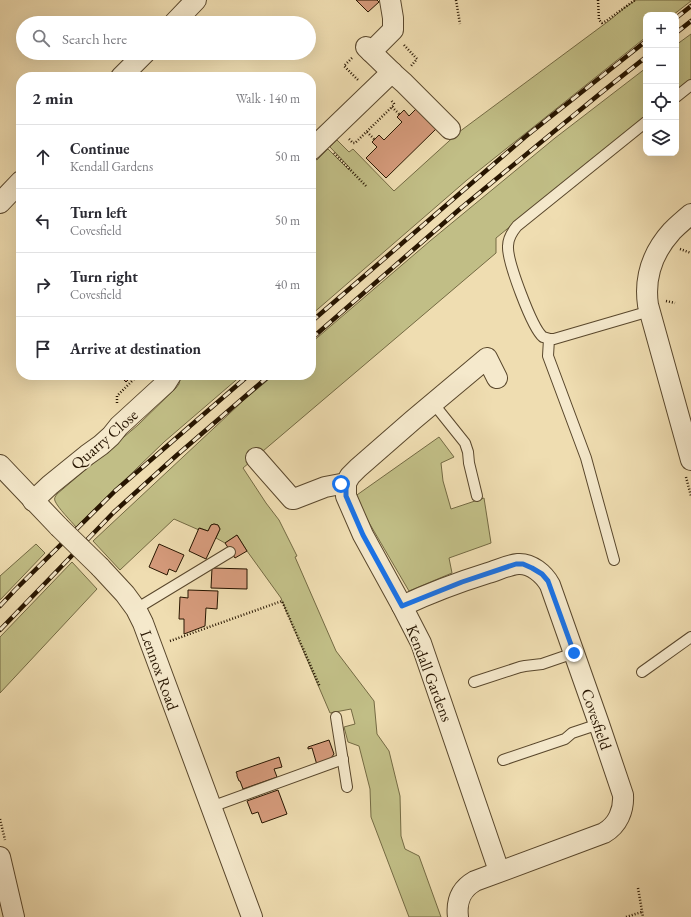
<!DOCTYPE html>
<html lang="en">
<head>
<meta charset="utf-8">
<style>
  :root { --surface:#fff; --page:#f7f7f7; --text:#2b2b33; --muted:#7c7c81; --line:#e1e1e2 }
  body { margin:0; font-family:"EB Garamond",serif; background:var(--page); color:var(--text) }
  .controls { position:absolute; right:12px; top:12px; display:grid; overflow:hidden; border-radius:8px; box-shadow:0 4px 16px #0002 }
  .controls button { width:36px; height:36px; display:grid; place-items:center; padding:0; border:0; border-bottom:1px solid var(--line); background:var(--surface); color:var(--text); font:20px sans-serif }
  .stop { position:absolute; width:12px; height:12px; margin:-9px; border:3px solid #1a73e8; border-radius:50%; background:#fff }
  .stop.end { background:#1a73e8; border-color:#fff; box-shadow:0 1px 4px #0008 }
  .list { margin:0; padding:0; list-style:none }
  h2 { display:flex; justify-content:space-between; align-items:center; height:52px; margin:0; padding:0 16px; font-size:17px }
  h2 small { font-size:13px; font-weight:400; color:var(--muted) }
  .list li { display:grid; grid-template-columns:26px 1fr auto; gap:12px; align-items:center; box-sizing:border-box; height:64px; padding:0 16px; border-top:1px solid var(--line) }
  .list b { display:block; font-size:15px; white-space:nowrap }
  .list p { margin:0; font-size:13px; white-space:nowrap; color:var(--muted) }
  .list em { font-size:13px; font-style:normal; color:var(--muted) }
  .icon { flex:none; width:22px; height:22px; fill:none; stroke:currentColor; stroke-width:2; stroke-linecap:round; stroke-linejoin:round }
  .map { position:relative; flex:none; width:691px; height:917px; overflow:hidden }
  .search { position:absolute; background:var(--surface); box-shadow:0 4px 16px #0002; left:16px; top:16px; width:300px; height:44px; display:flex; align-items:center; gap:10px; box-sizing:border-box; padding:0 14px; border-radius:22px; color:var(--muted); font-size:15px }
  .panel { position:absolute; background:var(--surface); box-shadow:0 4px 16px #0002; left:16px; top:72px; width:300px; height:308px; border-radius:16px }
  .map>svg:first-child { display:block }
  .green { fill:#c1be86; stroke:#746a43 }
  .building { fill:#d69b7c; stroke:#271500 }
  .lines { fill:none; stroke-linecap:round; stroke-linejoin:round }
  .lane-casing { stroke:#59472c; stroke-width:12 }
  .street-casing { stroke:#59472c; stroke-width:22 }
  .path { stroke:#271500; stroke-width:2.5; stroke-dasharray:1 2; stroke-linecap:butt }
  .lane { stroke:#f5e9cc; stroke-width:10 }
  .street { stroke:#f5e9cc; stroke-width:20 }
  .rail-casing { stroke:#271500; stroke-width:4.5 }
  .rail { stroke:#f5e9cc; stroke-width:3; stroke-dasharray:9; stroke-linecap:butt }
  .street-bridge-casing { stroke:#59472c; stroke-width:22; stroke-linecap:butt }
  .street-bridge { stroke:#f5e9cc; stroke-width:20 }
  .route { stroke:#1a73e8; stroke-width:5 }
  .labels { text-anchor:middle; stroke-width:3.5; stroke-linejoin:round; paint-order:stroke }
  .street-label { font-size:16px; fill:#271500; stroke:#f5e9cc }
</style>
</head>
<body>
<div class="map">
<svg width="691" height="917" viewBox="0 0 691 917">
  <rect width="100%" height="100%" fill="#efddb1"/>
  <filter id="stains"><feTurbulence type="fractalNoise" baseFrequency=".005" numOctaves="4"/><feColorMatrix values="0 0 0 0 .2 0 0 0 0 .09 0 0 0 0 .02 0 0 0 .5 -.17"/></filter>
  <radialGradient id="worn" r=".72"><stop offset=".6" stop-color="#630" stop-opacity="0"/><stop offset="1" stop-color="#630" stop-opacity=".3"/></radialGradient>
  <g class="green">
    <path d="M636,0H689L691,1L673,15H646V37L467,180L311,315V161L314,158L317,160L328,149L349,170L350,168L330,147L337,140L349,152L353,149L394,191L459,132L610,20L623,9Z"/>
    <path d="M691,34V80L676,92V45Z"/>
    <path d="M646,68V116L496,238V253L243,468L266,503L279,520L297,556L295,557L336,651L374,701L377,734L389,751L400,796L401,836L405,849L419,856L441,917H409L371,817L370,789L359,746L348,742L344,727L355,724L351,709L330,713L282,601L281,598L247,551L237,535L225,543L216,538L220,529L218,525L214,524L211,525L208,531L200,528L199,530L174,519L120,570L93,541L244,400L274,375H311V343L430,241L555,138Z"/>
    <path d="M181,375H242L164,442L76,527C71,521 58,508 55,501C54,498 55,497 57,494L138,425L176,388L179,384Z"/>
    <path d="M439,437L454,457L441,463L443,481L451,509L484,498L491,543L449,558L452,573L409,591L354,497Z"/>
    <path d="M36,544L45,553L0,600V576Z"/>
    <path d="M72,562L97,589L0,693V637Z"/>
  </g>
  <g class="building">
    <path d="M356,0H377L379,2L368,12Z"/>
    <path d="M417,108L437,128L386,178L366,158L377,147L372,142L379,135L384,140L402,122L397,117L404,110L409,116Z"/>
    <path d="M119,375H133L126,382Z"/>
    <path d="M214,524L218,525L220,529L206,559L189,551L199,528L208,531L211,525Z"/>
    <path d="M237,535L247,551L235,558L225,543Z"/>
    <path d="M159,544L184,555L176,572L169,569L167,575L149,567Z"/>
    <path d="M212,568L247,569V589L211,588Z"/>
    <path d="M188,590L218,591L217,609L206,608L205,626L184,634V619H179L180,597L188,598Z"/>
    <path d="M329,740L334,754L329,761L317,765L312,748L308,749V747Z"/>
    <path d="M279,757L282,767L274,769L277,777L243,789L240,781H239L237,776V774L236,772Z"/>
    <path d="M278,790L287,814L262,823L258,812L252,814L247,801Z"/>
  </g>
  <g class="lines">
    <defs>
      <g id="lane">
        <path d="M676,97L691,85"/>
        <path d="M646,122L517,226C512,232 508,239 508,246C507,261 532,328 543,337L550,339H554L650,311"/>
        <path d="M549,339L548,356L586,458L614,560"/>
        <path d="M433,403L465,443L468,452L469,463L477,496"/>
        <path d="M136,609L230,552"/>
        <path d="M642,672L691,637"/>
        <path d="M474,682L520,667L525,666L542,664L574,653"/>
        <path d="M336,717L347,787"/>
        <path d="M503,760L565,739L572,733L599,724"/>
        <path d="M211,807L343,759"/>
      </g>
      <g id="street">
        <path d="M174,23L196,0"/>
        <path d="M366,47L395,75L404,83L450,129"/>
        <path d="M371,52L393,30V18L390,0"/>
        <path d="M121,77L145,53"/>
        <path d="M311,150L392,72"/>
        <path d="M0,203L21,181"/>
        <path d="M691,214C685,219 678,225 672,231C653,252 644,277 648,305L691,460"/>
        <path d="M256,458L292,499H294L325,487L346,483L350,476L358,468L413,420L487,358L497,378"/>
        <path d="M0,465L59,527"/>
        <path d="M346,483V496L363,535L402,606L421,643L499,871"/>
        <path d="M33,501L50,485L87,455L101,445L111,436L119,426L166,383L171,375"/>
        <path d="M100,567L125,594L136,609L143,623L252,917"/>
        <path d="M402,606C430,593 459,582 488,573C498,570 508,565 518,564C531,563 544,574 550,585L599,724L623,795C624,810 618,825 604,833L475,881C461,889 456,901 458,917"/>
        <path d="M0,857L14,917"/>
      </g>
    </defs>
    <use href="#lane" class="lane-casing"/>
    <use href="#street" class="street-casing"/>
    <g class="path">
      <path d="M456,0L460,24"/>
      <path d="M598,0L599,20L602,23L606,21L635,0"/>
      <path d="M404,45L417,59L411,66"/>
      <path d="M352,58L344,66L358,80"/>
      <path d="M392,107L400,115"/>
      <path d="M367,132L375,140"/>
      <path d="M349,139L353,143H355L394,105V104L391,100"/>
      <path d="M334,153L366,186"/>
      <path d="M680,249L691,253"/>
      <path d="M666,301L675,303"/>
      <path d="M117,403V396L138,375"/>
      <path d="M686,477L691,496"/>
      <path d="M170,641L282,601L320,687"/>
      <path d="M0,819L5,840"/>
      <path d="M638,888L643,917"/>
      <path d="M626,917L642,912"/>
    </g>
    <use href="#lane" class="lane"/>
    <use href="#street" class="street"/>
    <defs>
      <g id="rail">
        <path d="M676,18L691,6"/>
        <path d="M676,33L691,21"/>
        <path d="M311,322L525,137L646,41"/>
        <path d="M311,339L461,208L602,92L646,57"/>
        <path d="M0,606L15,590L115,491L249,375"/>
        <path d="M0,630L114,512L177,455L270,375"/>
      </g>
    </defs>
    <use href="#rail" class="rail-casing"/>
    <use href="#rail" class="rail"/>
    <defs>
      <path id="street-bridge" d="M59,527L100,567"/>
    </defs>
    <use href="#street-bridge" class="street-bridge-casing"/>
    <use href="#street-bridge" class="street-bridge"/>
  </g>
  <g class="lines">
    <path class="route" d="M341,484L346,483V496L363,535L402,606L462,582L516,564H523L532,568L542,574L548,581L574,653"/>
  </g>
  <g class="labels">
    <g class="street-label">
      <text transform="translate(104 439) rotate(-41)" y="6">Quarry Close</text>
      <text transform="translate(160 670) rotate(70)" y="6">Lennox Road</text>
      <text transform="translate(430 673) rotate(69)" y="6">Kendall Gardens</text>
      <text transform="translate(597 719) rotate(71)" y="6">Covesfield</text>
    </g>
  </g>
  <rect width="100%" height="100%" filter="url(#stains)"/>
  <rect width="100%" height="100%" fill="url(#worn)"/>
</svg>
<div class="controls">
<button>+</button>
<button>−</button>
<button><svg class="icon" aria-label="locate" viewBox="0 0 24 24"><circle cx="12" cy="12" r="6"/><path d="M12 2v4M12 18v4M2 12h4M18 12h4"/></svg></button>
<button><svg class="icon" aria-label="layers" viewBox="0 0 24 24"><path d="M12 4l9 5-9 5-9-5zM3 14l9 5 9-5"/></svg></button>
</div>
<div class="stop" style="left:341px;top:484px"></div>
<div class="stop end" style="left:574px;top:653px"></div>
<div class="search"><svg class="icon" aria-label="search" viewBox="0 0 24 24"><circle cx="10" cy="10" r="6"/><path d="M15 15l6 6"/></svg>Search here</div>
<section class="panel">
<h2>2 min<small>Walk · 140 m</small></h2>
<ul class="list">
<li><svg class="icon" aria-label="ahead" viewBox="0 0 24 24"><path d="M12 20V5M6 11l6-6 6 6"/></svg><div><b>Continue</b><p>Kendall Gardens</p></div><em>50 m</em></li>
<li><svg class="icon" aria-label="left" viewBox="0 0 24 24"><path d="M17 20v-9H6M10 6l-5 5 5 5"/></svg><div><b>Turn left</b><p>Covesfield</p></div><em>50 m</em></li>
<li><svg class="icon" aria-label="right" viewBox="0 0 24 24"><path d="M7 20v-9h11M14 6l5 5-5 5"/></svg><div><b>Turn right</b><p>Covesfield</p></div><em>40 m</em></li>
<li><svg class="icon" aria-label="arrive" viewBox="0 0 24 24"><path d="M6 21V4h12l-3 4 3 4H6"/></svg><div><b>Arrive at destination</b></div></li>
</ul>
</section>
</div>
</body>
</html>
